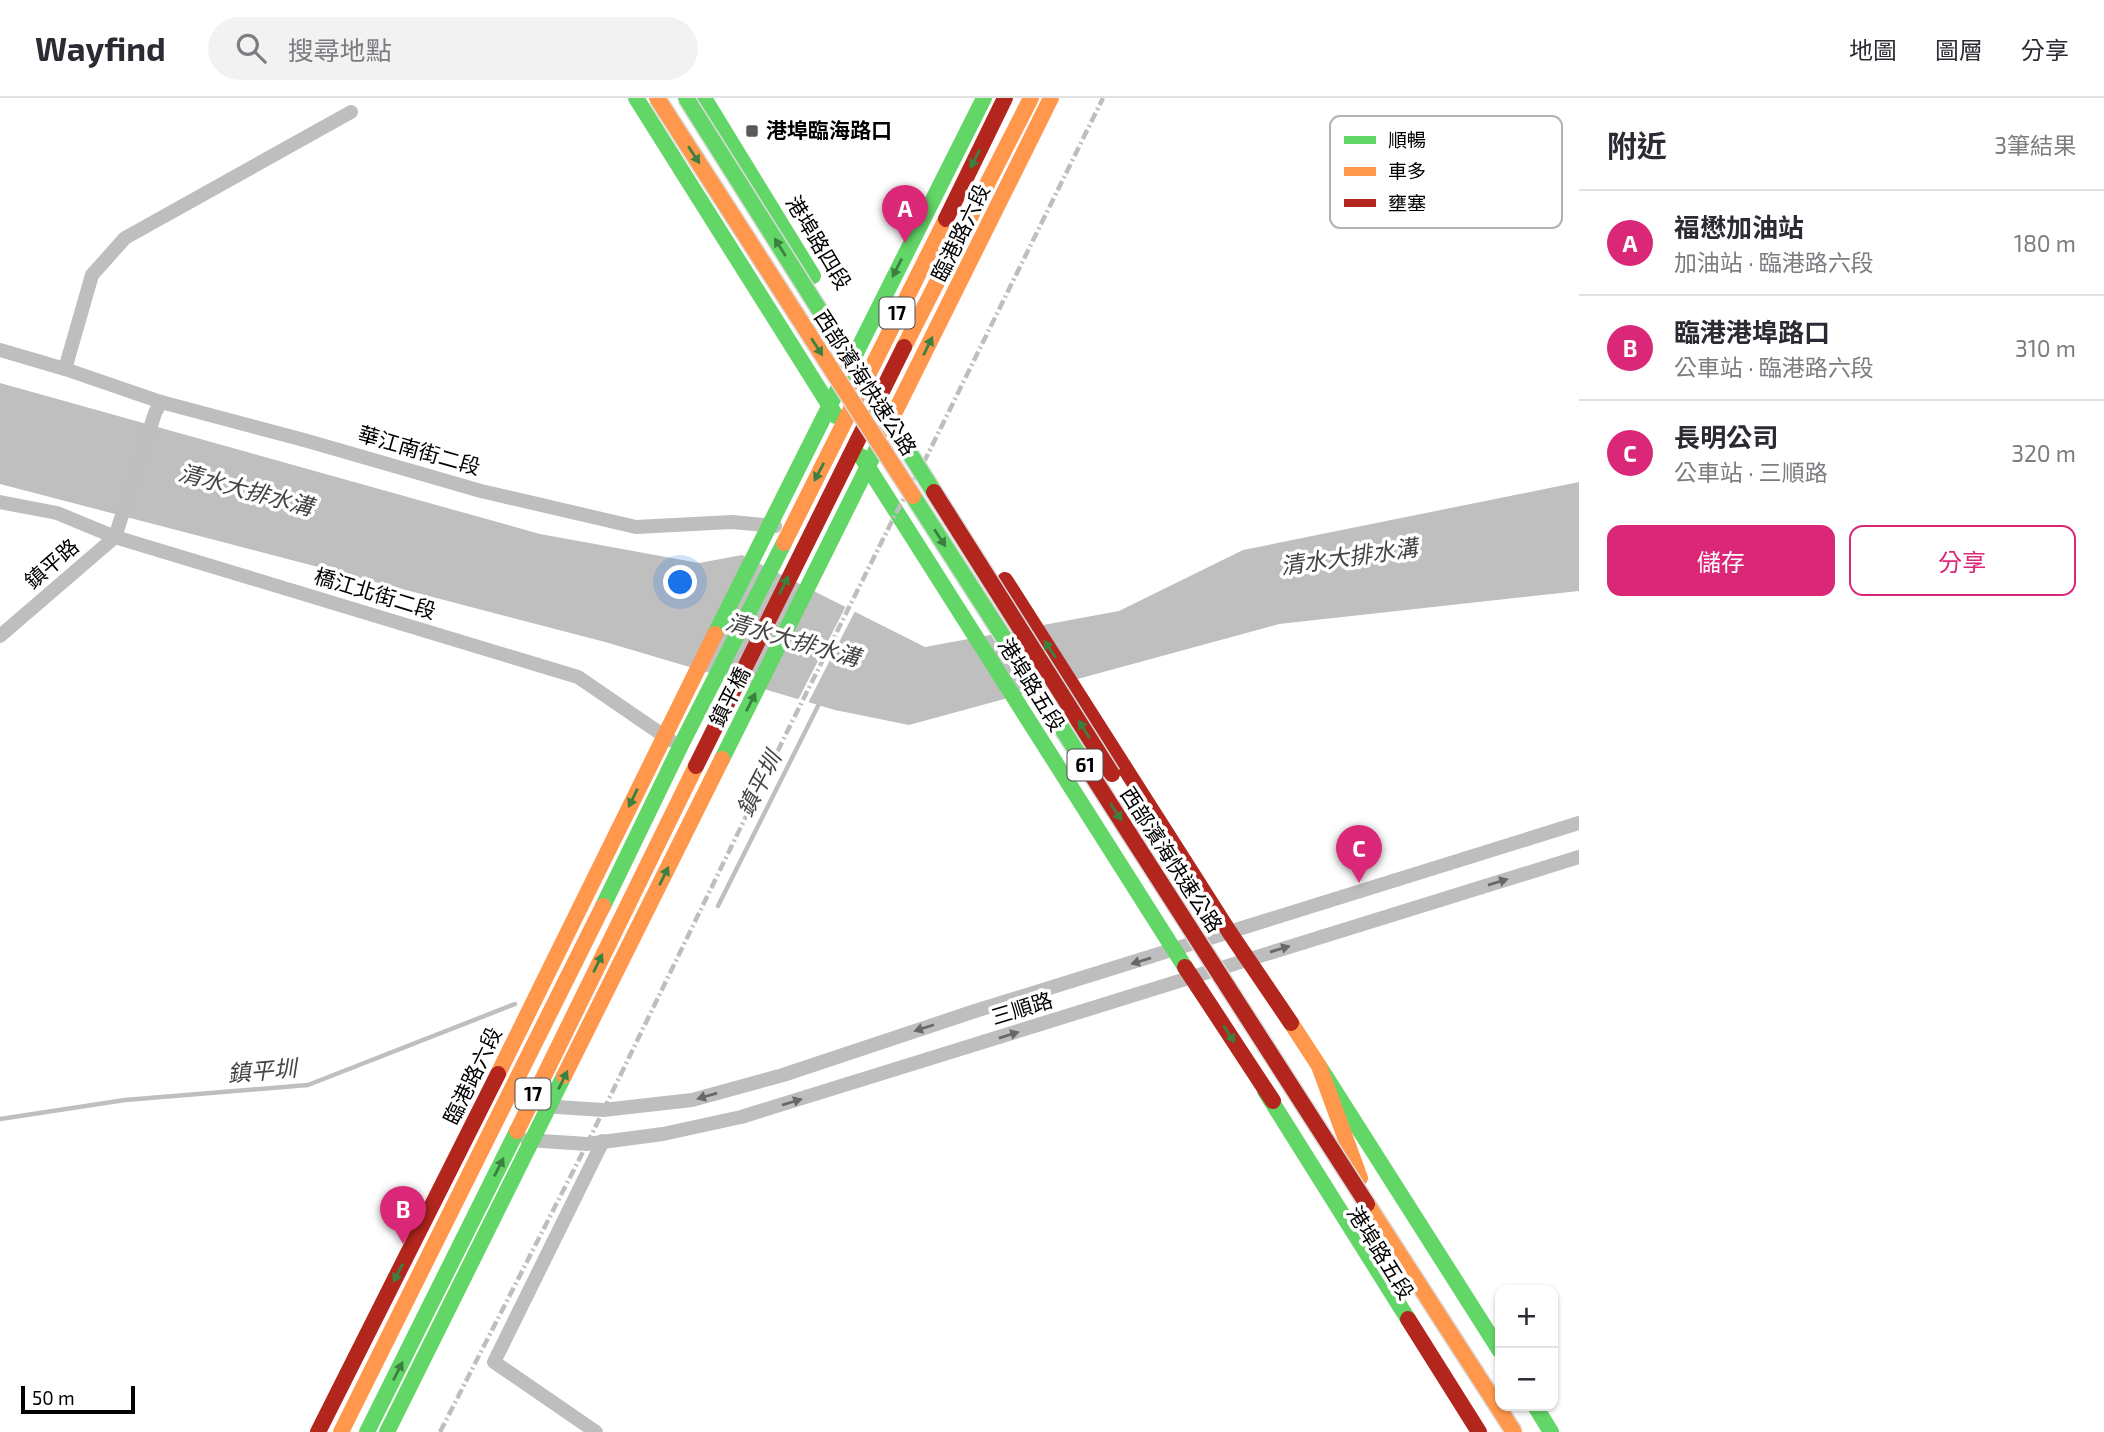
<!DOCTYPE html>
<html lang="zh-TW">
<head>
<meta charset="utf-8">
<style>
  :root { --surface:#fff; --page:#f2f2f3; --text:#2b2b33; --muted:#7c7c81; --line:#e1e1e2; --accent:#db2777 }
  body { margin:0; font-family:"Exo 2","Noto Sans TC",sans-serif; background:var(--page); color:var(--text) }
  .controls { position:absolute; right:21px; bottom:21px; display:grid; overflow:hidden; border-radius:14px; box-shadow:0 2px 5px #0004 }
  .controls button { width:63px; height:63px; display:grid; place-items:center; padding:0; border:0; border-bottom:2px solid var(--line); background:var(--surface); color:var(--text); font:35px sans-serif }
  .scale { position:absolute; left:21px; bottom:18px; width:114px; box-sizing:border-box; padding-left:7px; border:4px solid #000; border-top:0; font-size:19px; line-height:24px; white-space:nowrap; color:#000; -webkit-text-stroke:5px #fff; paint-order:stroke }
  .you { position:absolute; left:681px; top:485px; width:24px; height:24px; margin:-18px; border:5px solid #fff; border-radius:50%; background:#1a73e8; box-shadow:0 0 0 10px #1a73e833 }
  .badge { display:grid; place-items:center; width:46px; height:46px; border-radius:50%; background:var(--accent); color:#fff; font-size:23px; font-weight:700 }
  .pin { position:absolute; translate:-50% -58px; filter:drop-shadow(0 2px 4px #0008) }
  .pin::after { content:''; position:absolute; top:37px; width:24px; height:21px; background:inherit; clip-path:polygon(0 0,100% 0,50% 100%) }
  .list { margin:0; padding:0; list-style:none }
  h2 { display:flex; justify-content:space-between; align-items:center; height:91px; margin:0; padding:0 28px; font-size:30px }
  h2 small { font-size:23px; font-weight:400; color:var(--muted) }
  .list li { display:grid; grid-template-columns:46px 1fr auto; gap:21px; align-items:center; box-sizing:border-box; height:105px; padding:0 28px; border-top:2px solid var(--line) }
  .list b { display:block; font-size:26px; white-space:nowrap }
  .list p { margin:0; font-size:23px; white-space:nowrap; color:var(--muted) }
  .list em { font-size:23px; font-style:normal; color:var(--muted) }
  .actions { display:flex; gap:14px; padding:21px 28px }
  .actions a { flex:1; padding:16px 0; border:2px solid var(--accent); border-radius:14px; text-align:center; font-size:24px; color:var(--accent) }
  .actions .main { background:var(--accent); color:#fff }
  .icon { flex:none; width:38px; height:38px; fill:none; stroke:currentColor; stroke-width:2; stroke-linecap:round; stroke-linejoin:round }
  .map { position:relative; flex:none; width:1579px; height:1334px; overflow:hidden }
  header { display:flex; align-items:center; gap:42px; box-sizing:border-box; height:98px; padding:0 35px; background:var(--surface); border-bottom:2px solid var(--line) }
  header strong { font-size:33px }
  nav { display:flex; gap:38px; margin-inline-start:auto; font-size:24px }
  .search { width:490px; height:63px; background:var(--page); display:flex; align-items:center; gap:18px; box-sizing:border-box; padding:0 24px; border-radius:38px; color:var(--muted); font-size:26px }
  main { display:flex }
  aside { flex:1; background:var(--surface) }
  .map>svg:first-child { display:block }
  .water { fill:#bfbfbf }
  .pier { fill:#fff }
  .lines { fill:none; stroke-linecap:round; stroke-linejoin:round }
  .stream { stroke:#bfbfbf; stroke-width:4.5 }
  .street { stroke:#bebebe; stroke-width:14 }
  .fast { stroke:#63d668; stroke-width:16 }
  .slow { stroke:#ff974d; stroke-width:16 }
  .jam { stroke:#b3261e; stroke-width:16 }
  .rail { stroke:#bebebe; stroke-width:4.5; stroke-dasharray:10 3.5 2 3.5; stroke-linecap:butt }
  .fast-bridge-casing { stroke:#dbdbdb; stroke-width:19; stroke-linecap:butt }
  .slow-bridge-casing { stroke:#dbdbdb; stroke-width:19; stroke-linecap:butt }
  .jam-bridge-casing { stroke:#dbdbdb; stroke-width:19; stroke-linecap:butt }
  .fast-bridge { stroke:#63d668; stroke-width:16 }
  .slow-bridge { stroke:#ff974d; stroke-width:16 }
  .jam-bridge { stroke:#b3261e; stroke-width:16 }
  .oneway { fill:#3b803e }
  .oneway2 { fill:#686868 }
  .poi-dot { fill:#595959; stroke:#fff; stroke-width:2.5 }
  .labels { text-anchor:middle; stroke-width:7; stroke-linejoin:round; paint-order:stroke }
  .shield { fill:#fff; stroke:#4c4c4c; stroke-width:2 }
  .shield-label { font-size:19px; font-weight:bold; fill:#000 }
  .poi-label { font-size:21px; font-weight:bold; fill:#000; stroke:#fff; text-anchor:start }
  .street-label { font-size:21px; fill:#000; stroke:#fff }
  .water-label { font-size:23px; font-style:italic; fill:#444; stroke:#fff }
  .key { fill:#fff; stroke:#b2b2b2; stroke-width:2 }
  .key-label { font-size:19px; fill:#000 }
</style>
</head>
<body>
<header>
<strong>Wayfind</strong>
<div class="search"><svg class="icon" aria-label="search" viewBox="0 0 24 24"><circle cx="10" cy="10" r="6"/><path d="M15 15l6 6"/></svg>搜尋地點</div>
<nav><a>地圖</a><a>圖層</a><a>分享</a></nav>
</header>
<main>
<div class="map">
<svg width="1579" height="1334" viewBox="0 0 1579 1334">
  <rect width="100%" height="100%" fill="#fff"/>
  <path class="water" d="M0,285L540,436L699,465L742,457L925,549L1119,513L1243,452L1579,384V493L1279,526L909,627L835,612L605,544L0,386Z"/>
  <path class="pier" d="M847,506L856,511L807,607L797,604Z"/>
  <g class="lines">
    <g class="stream">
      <path d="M718,808L821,602"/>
      <path d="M0,1021L125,1002L308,987L515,906"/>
    </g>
    <g class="street">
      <path d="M0,252L65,271L161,304L304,342L481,393L636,429L732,424L775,428"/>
      <path d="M65,271L92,177L125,140L351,14"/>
      <path d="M0,404L57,415L115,439L578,579L670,642"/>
      <path d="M0,538L115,439L155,315L161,304"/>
      <path d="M542,1008L603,1012L692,1002L783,977L972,914L1579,725"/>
      <path d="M527,1042L587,1046L663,1036L741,1019L1579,759"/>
      <path d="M596,1334L494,1264L603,1043"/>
    </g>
    <g class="fast">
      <path d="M636,0L836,318"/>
      <path d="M704,0L813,178"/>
      <path d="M861,358L1185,869"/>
      <path d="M715,536L984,0"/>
      <path d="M722,661L878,348"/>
      <path d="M603,808L681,647L784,445"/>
      <path d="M1319,968L1500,1253"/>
      <path d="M1265,993L1408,1221"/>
      <path d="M1535,1308L1551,1334"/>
      <path d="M367,1334L517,1033"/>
      <path d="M387,1334L564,978"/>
    </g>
    <g class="slow">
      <path d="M904,249L1031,0"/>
      <path d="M878,348L1051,0"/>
      <path d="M784,445L946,121"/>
      <path d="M1291,925L1319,968L1360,1080"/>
      <path d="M498,976L715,536"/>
      <path d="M564,978L722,661"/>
      <path d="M517,1033L696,668"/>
      <path d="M341,1334L603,808"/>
    </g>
    <g class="jam">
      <path d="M946,121L1005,0"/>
      <path d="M1005,482L1230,835L1291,925"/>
      <path d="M696,668L904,249"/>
      <path d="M1185,869L1273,1003"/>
      <path d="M1408,1221L1479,1334"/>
      <path d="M318,1334L498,976"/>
    </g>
    <path class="rail" d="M440,1334L587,1046L785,638L896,415L926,360L1103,0"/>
    <defs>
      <g id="fast-bridge">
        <path d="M686,0L934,394"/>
        <path d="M913,398L1093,679"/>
      </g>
      <g id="slow-bridge">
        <path d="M657,0L913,398"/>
        <path d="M1367,1106L1514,1334"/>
      </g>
      <g id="jam-bridge">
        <path d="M934,394L1112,676"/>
        <path d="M1093,679L1367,1106"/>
      </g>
    </defs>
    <use href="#fast-bridge" class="fast-bridge-casing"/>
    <use href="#slow-bridge" class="slow-bridge-casing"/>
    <use href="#jam-bridge" class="jam-bridge-casing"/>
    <use href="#fast-bridge" class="fast-bridge"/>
    <use href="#slow-bridge" class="slow-bridge"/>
    <use href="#jam-bridge" class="jam-bridge"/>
  </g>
  <defs><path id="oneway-solid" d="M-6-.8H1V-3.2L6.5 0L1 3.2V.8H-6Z" transform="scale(1.75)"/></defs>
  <g class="oneway">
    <use href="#oneway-solid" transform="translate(694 57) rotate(57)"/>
    <use href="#oneway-solid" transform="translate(975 61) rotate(117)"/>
    <use href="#oneway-solid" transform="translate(780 149) rotate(-122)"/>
    <use href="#oneway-solid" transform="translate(897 170) rotate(117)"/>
    <use href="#oneway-solid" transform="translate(928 248) rotate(-64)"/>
    <use href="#oneway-solid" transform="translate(817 249) rotate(57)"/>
    <use href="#oneway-solid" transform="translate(819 374) rotate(118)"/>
    <use href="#oneway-solid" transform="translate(940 440) rotate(57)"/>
    <use href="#oneway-solid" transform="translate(784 487) rotate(-64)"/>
    <use href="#oneway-solid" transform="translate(1050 551) rotate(-123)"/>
    <use href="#oneway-solid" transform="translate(751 604) rotate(-63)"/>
    <use href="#oneway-solid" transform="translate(1084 631) rotate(-122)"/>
    <use href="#oneway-solid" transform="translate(633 700) rotate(116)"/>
    <use href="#oneway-solid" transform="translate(1116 714) rotate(57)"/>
    <use href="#oneway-solid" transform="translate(664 778) rotate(-64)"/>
    <use href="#oneway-solid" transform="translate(598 865) rotate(-64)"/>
    <use href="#oneway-solid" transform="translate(1229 936) rotate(57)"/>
    <use href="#oneway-solid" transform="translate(563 982) rotate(-64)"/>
    <use href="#oneway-solid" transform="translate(499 1069) rotate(-63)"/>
    <use href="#oneway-solid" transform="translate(398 1175) rotate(117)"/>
    <use href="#oneway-solid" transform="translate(398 1273) rotate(-63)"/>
  </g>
  <g class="oneway2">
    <use href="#oneway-solid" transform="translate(1498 784) rotate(-17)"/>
    <use href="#oneway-solid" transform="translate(1280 851) rotate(-17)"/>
    <use href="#oneway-solid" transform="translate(1141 863) rotate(163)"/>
    <use href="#oneway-solid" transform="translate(924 930) rotate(162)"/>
    <use href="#oneway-solid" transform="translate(1009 937) rotate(-17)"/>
    <use href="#oneway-solid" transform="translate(707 998) rotate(164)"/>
    <use href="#oneway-solid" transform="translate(792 1004) rotate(-17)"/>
  </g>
  <rect class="poi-dot" x="745" y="26" width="14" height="14" rx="3.5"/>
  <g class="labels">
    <g class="shield">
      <rect x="879.5" y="199.5" width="35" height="31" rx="5"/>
      <rect x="1067.5" y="651.5" width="35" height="31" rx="5"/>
      <rect x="515.5" y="980.5" width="35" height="31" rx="5"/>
    </g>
    <g class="shield-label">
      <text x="897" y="222">17</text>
      <text x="1085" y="674">61</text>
      <text x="533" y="1003">17</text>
    </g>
    <g class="poi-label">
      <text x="766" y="40">港埠臨海路口</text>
    </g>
    <g class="street-label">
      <text transform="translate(961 135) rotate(-64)" y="7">臨港路六段</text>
      <text transform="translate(818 145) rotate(59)" y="7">港埠路四段</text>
      <text transform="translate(865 285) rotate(57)" y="7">西部濱海快速公路</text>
      <text transform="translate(419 353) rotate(16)" y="7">華江南街二段</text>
      <text transform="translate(52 466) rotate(-41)" y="7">鎮平路</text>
      <text transform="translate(375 496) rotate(17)" y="7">橋江北街二段</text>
      <text transform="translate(1031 587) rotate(58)" y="7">港埠路五段</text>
      <text transform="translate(730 599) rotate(-63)" y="7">鎮平橋</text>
      <text transform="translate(1171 762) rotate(57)" y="7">西部濱海快速公路</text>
      <text transform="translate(1022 911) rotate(-17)" y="7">三順路</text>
      <text transform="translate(473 978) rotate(-64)" y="7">臨港路六段</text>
      <text transform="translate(1380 1155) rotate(58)" y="7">港埠路五段</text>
    </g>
    <g class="water-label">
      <text transform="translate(246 392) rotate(15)" y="8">清水大排水溝</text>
      <text transform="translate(1349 459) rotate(-8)" y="8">清水大排水溝</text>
      <text transform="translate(793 542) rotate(16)" y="8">清水大排水溝</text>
      <text transform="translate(759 686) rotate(-63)" y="8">鎮平圳</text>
      <text transform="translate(262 973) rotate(-5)" y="8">鎮平圳</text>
    </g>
  </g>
  <rect x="1330" y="18" width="232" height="112" rx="10" class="key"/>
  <rect x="1344" y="38" width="32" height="8" fill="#63d668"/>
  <rect x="1344" y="69" width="32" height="9" fill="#ff974d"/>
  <rect x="1344" y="101" width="32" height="8" fill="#b3261e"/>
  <g class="key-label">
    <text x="1388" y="49">順暢</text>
    <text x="1388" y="80">車多</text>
    <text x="1388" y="112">壅塞</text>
  </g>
</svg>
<div class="controls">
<button>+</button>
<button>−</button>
</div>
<div class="scale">50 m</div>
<div class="you"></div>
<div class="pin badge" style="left:905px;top:145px">A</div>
<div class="pin badge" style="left:403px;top:1146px">B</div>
<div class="pin badge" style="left:1359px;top:785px">C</div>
</div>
<aside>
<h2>附近<small>3筆結果</small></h2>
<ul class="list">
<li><span class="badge">A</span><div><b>福懋加油站</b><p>加油站 · 臨港路六段</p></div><em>180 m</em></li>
<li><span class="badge">B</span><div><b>臨港港埠路口</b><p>公車站 · 臨港路六段</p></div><em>310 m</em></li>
<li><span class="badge">C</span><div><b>長明公司</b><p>公車站 · 三順路</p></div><em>320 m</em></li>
</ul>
<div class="actions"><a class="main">儲存</a><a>分享</a></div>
</aside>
</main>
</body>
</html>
